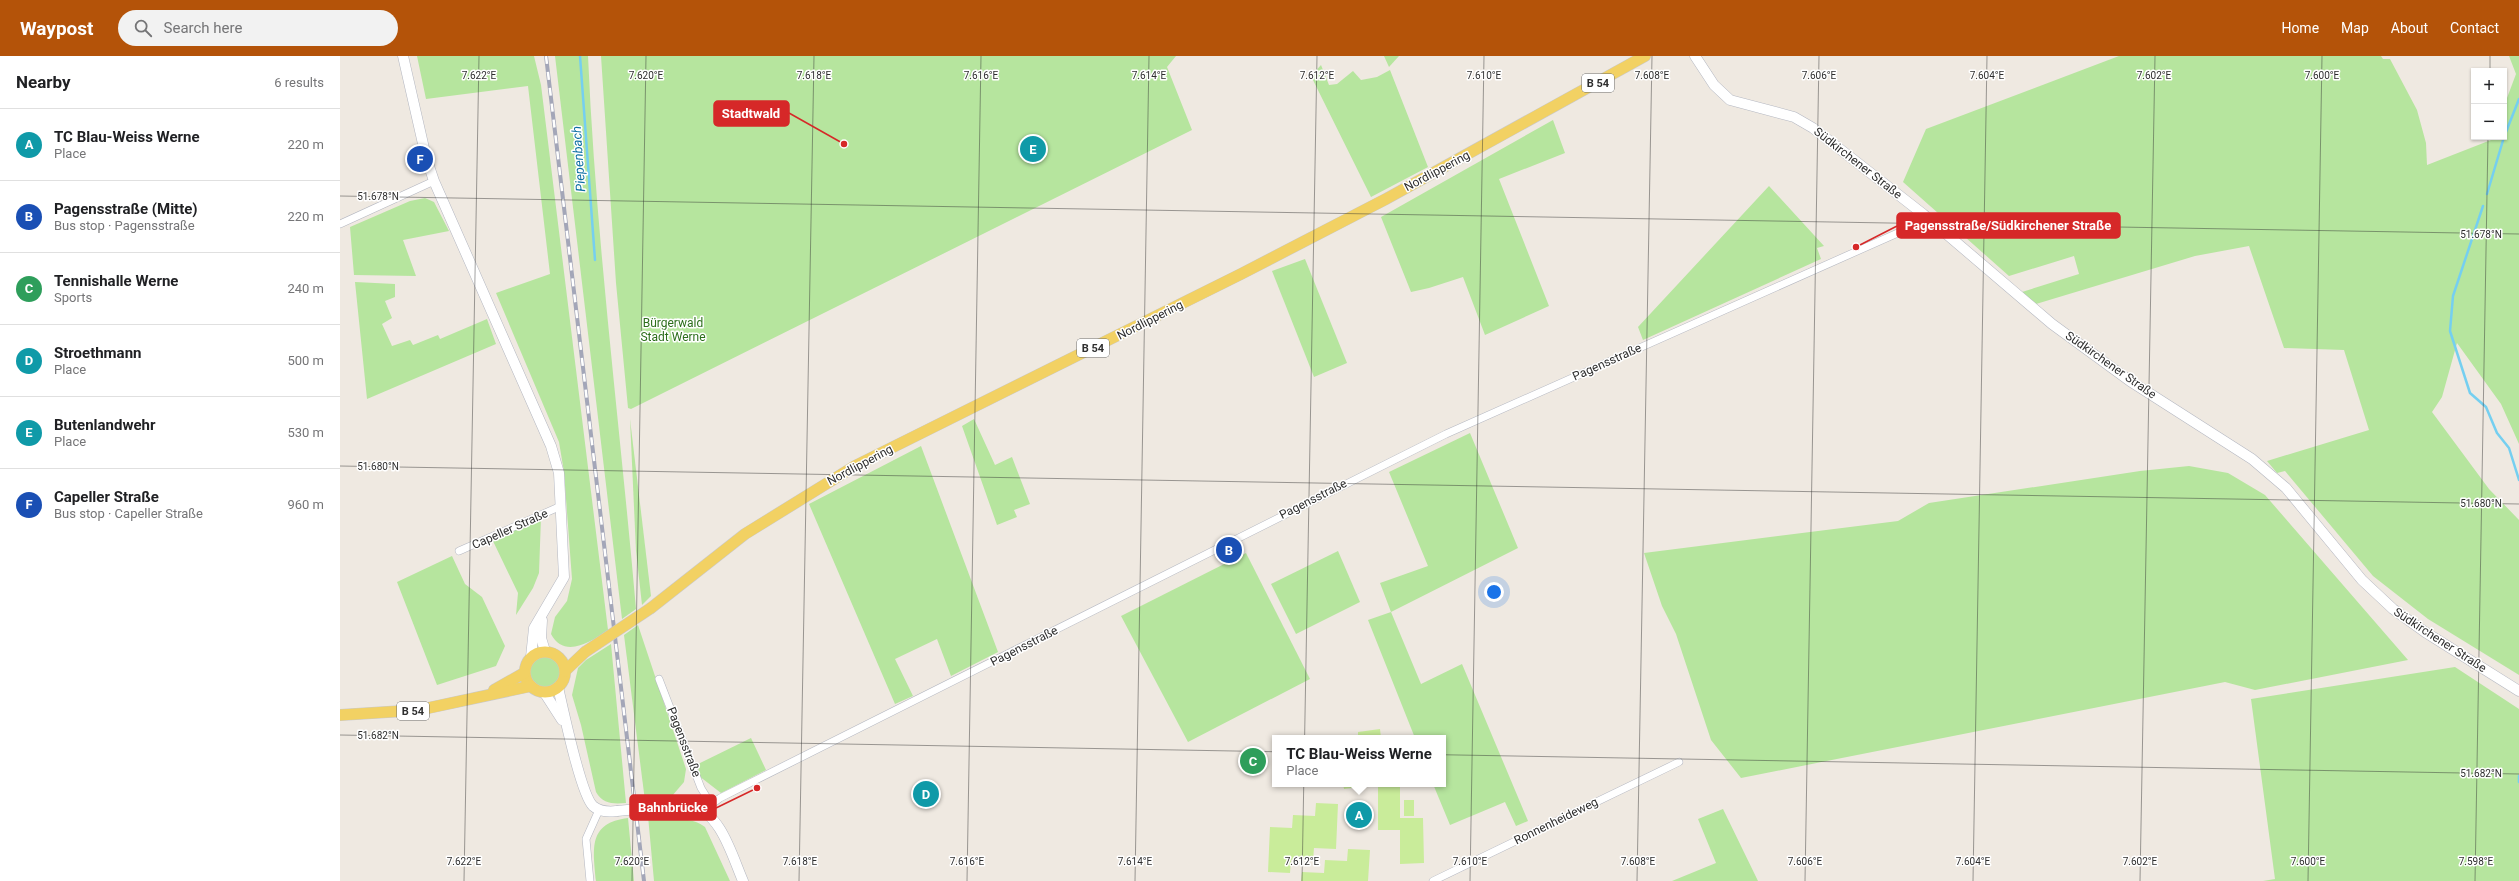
<!DOCTYPE html>
<html lang="en">
<head>
<meta charset="utf-8">
<style>
  :root { --surface:#fff; --page:#f2f2f2; --text:#202124; --muted:#757577; --line:#e0e0e0; --accent:#b45309 }
  body { margin:0; font-family:Roboto,sans-serif; background:var(--page); color:var(--text) }
  .controls { position:absolute; right:12px; top:12px; display:grid; overflow:hidden; border-radius:0px; box-shadow:0 1px 3px #0004 }
  .controls button { width:36px; height:36px; display:grid; place-items:center; padding:0; border:0; border-bottom:1px solid var(--line); background:var(--surface); color:var(--text); font:20px sans-serif }
  .you { position:absolute; left:1154px; top:536px; width:14px; height:14px; margin:-10px; border:3px solid #fff; border-radius:50%; background:#1a73e8; box-shadow:0 0 0 6px #1a73e833 }
  .badge { display:grid; place-items:center; width:26px; height:26px; border-radius:50%; background:var(--accent); color:#fff; font-size:13px; font-weight:700 }
  .pin { position:absolute; translate:-50% -50%; border:2px solid #fff; box-shadow:0 1px 4px #0006 }
  .popup { position:absolute; left:932px; top:679px; width:174px; height:52px; box-sizing:border-box; display:grid; place-content:center; border-radius:0px; background:var(--surface); filter:drop-shadow(0 1px 3px #0005); font-size:13px; white-space:nowrap; color:var(--muted) }
  .popup b { font-size:15px; color:var(--text) }
  .popup::after { content:''; position:absolute; left:50%; top:100%; margin-left:-8px; border:8px solid transparent; border-top-color:var(--surface) }
  .list { margin:0; padding:0; list-style:none }
  h2 { display:flex; justify-content:space-between; align-items:center; height:52px; margin:0; padding:0 16px; font-size:17px }
  h2 small { font-size:13px; font-weight:400; color:var(--muted) }
  .list li { display:grid; grid-template-columns:26px 1fr auto; gap:12px; align-items:center; box-sizing:border-box; height:72px; padding:0 16px; border-top:1px solid var(--line) }
  .list b { display:block; font-size:15px; white-space:nowrap }
  .list p { margin:0; font-size:13px; white-space:nowrap; color:var(--muted) }
  .list em { font-size:13px; font-style:normal; color:var(--muted) }
  .icon { flex:none; width:22px; height:22px; fill:none; stroke:currentColor; stroke-width:2; stroke-linecap:round; stroke-linejoin:round }
  .map { position:relative; flex:none; width:2179px; height:825px; overflow:hidden }
  header { display:flex; align-items:center; gap:24px; box-sizing:border-box; height:56px; padding:0 20px; background:var(--accent); color:#fff }
  header strong { font-size:19px }
  nav { display:flex; gap:22px; margin-inline-start:auto; font-size:14px }
  .search { width:280px; height:36px; background:var(--page); display:flex; align-items:center; gap:10px; box-sizing:border-box; padding:0 14px; border-radius:22px; color:var(--muted); font-size:15px }
  main { display:flex }
  aside { flex:1; background:var(--surface) }
  .map>svg:first-child { display:block }
  .green { fill:#b6e59e }
  .pitch { fill:#c9ec9a }
  .lines { fill:none; stroke-linecap:round; stroke-linejoin:round }
  .stream { stroke:#75cff0; stroke-width:2.5 }
  .street-casing { stroke:#b4b7c1; stroke-width:8 }
  .secondary-casing { stroke:#b4b7c1; stroke-width:11 }
  .primary-casing { stroke:#c9c9c9; stroke-width:12 }
  .street { stroke:#fff; stroke-width:7 }
  .secondary { stroke:#fff; stroke-width:10 }
  .primary { stroke:#f2d163; stroke-width:11 }
  .rail-casing { stroke:#a3a6b8; stroke-width:4 }
  .rail { stroke:#fff; stroke-width:2.5; stroke-dasharray:8; stroke-linecap:butt }
  .secondary-bridge-casing { stroke:#b4b7c1; stroke-width:11; stroke-linecap:butt }
  .primary-bridge-casing { stroke:#c9c9c9; stroke-width:12; stroke-linecap:butt }
  .secondary-bridge { stroke:#fff; stroke-width:10 }
  .primary-bridge { stroke:#f2d163; stroke-width:11 }
  .ticks { fill:none; stroke:#2e2e2e; stroke-width:1; stroke-opacity:0.45 }
  .labels { text-anchor:middle; stroke-width:3; stroke-linejoin:round; paint-order:stroke }
  .shield { fill:#fff; stroke:#6d6d6d; stroke-width:1 }
  .shield-label { font-size:11px; font-weight:bold; fill:#2e2e2e }
  .street-label { font-size:12px; fill:#2e2e2e; stroke:#fff }
  .park-label { font-size:12px; fill:#2c6e1b; stroke:#fff }
  .water-label { font-size:13px; font-style:italic; fill:#0d6fa3; stroke:#fff }
  .ticks-label { font-size:10px; text-anchor:middle; fill:#2e2e2e; stroke:#fff; stroke-width:3; stroke-linejoin:round; paint-order:stroke }
  .leader { fill:none; stroke:#d62828; stroke-width:1.5 }
  .callout-dot { fill:#d62828; stroke:#fff; stroke-width:1.5 }
  .callout { fill:#d62828; stroke:#d62828; stroke-width:1.5 }
  .callout-label { font-size:13px; text-anchor:middle; font-weight:bold; fill:#fff }
</style>
</head>
<body>
<header>
<strong>Waypost</strong>
<div class="search"><svg class="icon" aria-label="search" viewBox="0 0 24 24"><circle cx="10" cy="10" r="6"/><path d="M15 15l6 6"/></svg>Search here</div>
<nav><a>Home</a><a>Map</a><a>About</a><a>Contact</a></nav>
</header>
<main>
<aside>
<h2>Nearby<small>6 results</small></h2>
<ul class="list">
<li><span class="badge" style="background:#0f9aa8">A</span><div><b>TC Blau-Weiss Werne</b><p>Place</p></div><em>220 m</em></li>
<li><span class="badge" style="background:#1a4fb4">B</span><div><b>Pagensstraße (Mitte)</b><p>Bus stop · Pagensstraße</p></div><em>220 m</em></li>
<li><span class="badge" style="background:#2e9e5b">C</span><div><b>Tennishalle Werne</b><p>Sports</p></div><em>240 m</em></li>
<li><span class="badge" style="background:#0f9aa8">D</span><div><b>Stroethmann</b><p>Place</p></div><em>500 m</em></li>
<li><span class="badge" style="background:#0f9aa8">E</span><div><b>Butenlandwehr</b><p>Place</p></div><em>530 m</em></li>
<li><span class="badge" style="background:#1a4fb4">F</span><div><b>Capeller Straße</b><p>Bus stop · Capeller Straße</p></div><em>960 m</em></li>
</ul>
</aside>
<div class="map">
<svg width="2179" height="825" viewBox="0 0 2179 825">
  <rect width="100%" height="100%" fill="#efe9e1"/>
  <g class="green">
    <path d="M77,0H194L201,29L268,574C251,586 224,603 211,578L215,561L227,545L232,523L224,416L219,386L156,237L210,218L188,30L86,43Z"/>
    <path d="M215,0H248C256,185 280,369 296,553L282,563Z"/>
    <path d="M261,0H836L827,11L852,74L291,353L288,352L276,227Z"/>
    <path d="M1044,0H1059L1049,11Z"/>
    <path d="M1779,0H2041L2043,3H2050L2077,54L2086,87L2087,109L2151,84L2152,81H2164V50L2176,18L2169,0H2179V388L2161,348L2117,287L2102,341L2092,356L2149,433L2179,464V619L2088,563L2033,520L1945,415L1937,417L1927,405L2029,374L2004,294L1944,292L1909,190L1855,200L1696,248L1682,236L1739,218L1734,200L1669,220L1563,126L1586,73Z"/>
    <path d="M981,9L989,29L997,28L1013,15L1021,24L1037,21L1050,14L1088,111L1031,141L971,20Z"/>
    <path d="M1213,64L1225,97L1159,123L1209,250L1145,279L1123,221L1089,232L1071,236L1041,161Z"/>
    <path d="M1429,130L1484,190L1477,192L1481,203L1303,284L1298,271Z"/>
    <path d="M85,142L94,146L109,175L63,184L76,220L14,219L10,171L70,145Z"/>
    <path d="M965,203L1007,307L974,321L932,215Z"/>
    <path d="M15,226L55,228V241L45,245L52,262L42,268L52,290L70,284L73,289L98,279L100,283L147,263L156,288L27,343Z"/>
    <path d="M290,363L311,540L302,549L296,495Z"/>
    <path d="M634,363L655,409L672,401L690,448L674,454L677,461L657,469L622,370Z"/>
    <path d="M1130,377L1178,492L1051,556L1081,628L1122,608L1188,765L1176,770L1165,746L1110,769L1093,728H1103V682H1075L1028,564L1051,556L1040,527L1088,510L1049,416Z"/>
    <path d="M581,390L658,596L611,620L597,583L555,603L573,640L555,648L469,448Z"/>
    <path d="M1849,410L1888,417L1925,439L2068,604L1915,634L1885,626L1401,722L1371,684L1336,578L1322,550L1304,497L1558,465L1589,447L1800,415Z"/>
    <path d="M201,461L199,517L193,532L176,559L178,537L152,483Z"/>
    <path d="M998,495L1020,546L956,578L931,528Z"/>
    <path d="M906,497L970,623L848,686L781,560Z"/>
    <path d="M112,500L125,528L142,541L165,590L156,610L97,629L57,526Z"/>
    <path d="M298,569L346,713L344,726L332,740L305,745L284,579Z"/>
    <path d="M271,588L286,747C273,748 263,748 256,736L241,669L232,639L238,612L246,604Z"/>
    <circle cx="206" cy="616" r="16"/>
    <path d="M2115,611L2179,653V825H1923L1935,823L1911,643Z"/>
    <path d="M411,682L426,714L381,737L359,720L358,708Z"/>
    <path d="M1383,753L1418,825H1332L1376,807L1358,763Z"/>
    <path d="M320,759C335,764 352,761 365,771L390,825H314L308,760Z"/>
    <path d="M288,762L294,825H256C253,792 248,767 288,762Z"/>
  </g>
  <g class="pitch">
    <path d="M1040,673L1041,682H1018V676Z"/>
    <path d="M1003,728H1025L1026,730L1004,733Z"/>
    <path d="M1038,729H1060V762H1083L1084,807L1060,808V774H1038Z"/>
    <rect x="1064" y="744" width="10" height="16"/>
    <path d="M976,747L998,748L996,793L974,792L973,805L951,804L950,817L928,816L930,771L952,772L953,759L975,760Z"/>
    <path d="M1008,793L1030,794L1028,825H961L962,816L984,817L985,804L1007,805Z"/>
  </g>
  <g class="lines">
    <g class="stream">
      <path d="M240,0L255,204"/>
      <path d="M2164,81L2179,43"/>
      <path d="M2147,138L2164,81"/>
      <path d="M2143,150L2113,240L2110,275L2130,337L2146,351L2157,377L2169,392L2179,424"/>
      <path d="M2179,720V726"/>
    </g>
    <defs>
      <g id="street">
        <path d="M0,168L94,125"/>
        <path d="M119,495L221,450"/>
        <path d="M319,623L361,732L371,748"/>
        <path d="M363,755L380,742L1106,378L1569,172L1583,158"/>
        <path d="M250,825L246,783L259,754"/>
        <path d="M1093,825L1339,706"/>
      </g>
      <g id="secondary">
        <path d="M63,0L86,101L94,125L211,390L219,417L224,521L194,572L191,601"/>
        <path d="M1355,0L1374,29L1390,44L1454,61L1473,72L1583,158L1712,268L1790,325L1912,403L1946,432L2022,524L2053,553L2085,576L2179,635"/>
        <path d="M202,564L201,582L205,595"/>
        <path d="M218,631C223,653 241,739 253,750C260,756 268,756 277,755"/>
        <path d="M204,636L222,664"/>
        <path d="M319,751C328,750 340,747 350,749C381,756 392,800 403,825"/>
      </g>
      <g id="primary">
        <path d="M311,552L405,478L515,410L901,218L1046,143L1305,0"/>
        <circle cx="205" cy="616" r="20"/>
        <path d="M225,615L245,596"/>
        <path d="M154,634L184,617"/>
        <path d="M0,659L79,654L191,630"/>
      </g>
    </defs>
    <use href="#street" class="street-casing"/>
    <use href="#secondary" class="secondary-casing"/>
    <use href="#primary" class="primary-casing"/>
    <use href="#street" class="street"/>
    <use href="#secondary" class="secondary"/>
    <use href="#primary" class="primary"/>
    <defs>
      <path id="rail" d="M206,0L304,825"/>
    </defs>
    <use href="#rail" class="rail-casing"/>
    <use href="#rail" class="rail"/>
    <defs>
      <path id="secondary-bridge" d="M277,755L319,751"/>
      <path id="primary-bridge" d="M245,596L311,552"/>
    </defs>
    <use href="#secondary-bridge" class="secondary-bridge-casing"/>
    <use href="#primary-bridge" class="primary-bridge-casing"/>
    <use href="#secondary-bridge" class="secondary-bridge"/>
    <use href="#primary-bridge" class="primary-bridge"/>
  </g>
  <path class="ticks" d="M2150,15V0M0,140L2179,178M0,410L2179,448M0,679L2179,718M124,825L139,0M292,825L306,0M459,825L474,0M627,825L641,0M795,825L809,0M962,825L977,0M1130,825L1144,0M1297,825L1312,0M1465,825L1479,0M1633,825L1647,0M1800,825L1815,0M1968,825L1982,0M2135,825L2148,81"/>
  <g class="labels">
    <g class="shield">
      <rect x="1242" y="18" width="32" height="18" rx="3"/>
      <rect x="737" y="283" width="32" height="18" rx="3"/>
      <rect x="57" y="646" width="32" height="18" rx="3"/>
    </g>
    <g class="shield-label">
      <text x="1258" y="31">B 54</text>
      <text x="753" y="296">B 54</text>
      <text x="73" y="659">B 54</text>
    </g>
    <g class="street-label">
      <text transform="translate(1518 107) rotate(38)" y="4">Südkirchener Straße</text>
      <text transform="translate(1097 115) rotate(-28)" y="4">Nordlippering</text>
      <text transform="translate(810 264) rotate(-27)" y="4">Nordlippering</text>
      <text transform="translate(1267 306) rotate(-24)" y="4">Pagensstraße</text>
      <text transform="translate(1771 309) rotate(35)" y="4">Südkirchener Straße</text>
      <text transform="translate(520 409) rotate(-28)" y="4">Nordlippering</text>
      <text transform="translate(973 443) rotate(-27)" y="4">Pagensstraße</text>
      <text transform="translate(170 473) rotate(-24)" y="4">Capeller Straße</text>
      <text transform="translate(2100 584) rotate(33)" y="4">Südkirchener Straße</text>
      <text transform="translate(684 590) rotate(-27)" y="4">Pagensstraße</text>
      <text transform="translate(344 686) rotate(69)" y="4">Pagensstraße</text>
      <text transform="translate(1216 765) rotate(-26)" y="4">Ronnenheideweg</text>
    </g>
    <g class="park-label">
      <text x="333" y="271">Bürgerwald<tspan x="333" dy="14">Stadt Werne</tspan></text>
    </g>
    <g class="water-label">
      <text transform="translate(238 103) rotate(-94)" y="5">Piepenbach</text>
    </g>
  </g>
  <g class="ticks-label">
    <text x="139" y="23">7.622°E</text>
    <text x="306" y="23">7.620°E</text>
    <text x="474" y="23">7.618°E</text>
    <text x="641" y="23">7.616°E</text>
    <text x="809" y="23">7.614°E</text>
    <text x="977" y="23">7.612°E</text>
    <text x="1144" y="23">7.610°E</text>
    <text x="1312" y="23">7.608°E</text>
    <text x="1479" y="23">7.606°E</text>
    <text x="1647" y="23">7.604°E</text>
    <text x="1814" y="23">7.602°E</text>
    <text x="1982" y="23">7.600°E</text>
    <text x="38" y="144">51.678°N</text>
    <text x="2141" y="182">51.678°N</text>
    <text x="38" y="414">51.680°N</text>
    <text x="2141" y="451">51.680°N</text>
    <text x="38" y="683">51.682°N</text>
    <text x="2141" y="721">51.682°N</text>
    <text x="124" y="809">7.622°E</text>
    <text x="292" y="809">7.620°E</text>
    <text x="460" y="809">7.618°E</text>
    <text x="627" y="809">7.616°E</text>
    <text x="795" y="809">7.614°E</text>
    <text x="962" y="809">7.612°E</text>
    <text x="1130" y="809">7.610°E</text>
    <text x="1298" y="809">7.608°E</text>
    <text x="1465" y="809">7.606°E</text>
    <text x="1633" y="809">7.604°E</text>
    <text x="1800" y="809">7.602°E</text>
    <text x="1968" y="809">7.600°E</text>
    <text x="2136" y="809">7.598°E</text>
  </g>
  <path class="leader" d="M504 88L449 57M1516 191L1557 170M417 732L376 752"/>
  <g class="callout-dot">
    <circle cx="504" cy="88" r="4"/>
    <circle cx="1516" cy="191" r="4"/>
    <circle cx="417" cy="732" r="4"/>
  </g>
  <g class="callout">
    <rect x="374" y="45" width="75" height="25" rx="4"/>
    <rect x="1557" y="157" width="223" height="25" rx="4"/>
    <rect x="290" y="739" width="86" height="25" rx="4"/>
  </g>
  <g class="callout-label">
    <text x="411" y="62">Stadtwald</text>
    <text x="1668" y="174">Pagensstraße/Südkirchener Straße</text>
    <text x="333" y="756">Bahnbrücke</text>
  </g>
</svg>
<div class="controls">
<button>+</button>
<button>−</button>
</div>
<div class="you"></div>
<div class="pin badge" style="left:1019px;top:759px;background:#0f9aa8">A</div>
<div class="popup"><b>TC Blau-Weiss Werne</b>Place</div>
<div class="pin badge" style="left:889px;top:494px;background:#1a4fb4">B</div>
<div class="pin badge" style="left:913px;top:705px;background:#2e9e5b">C</div>
<div class="pin badge" style="left:586px;top:738px;background:#0f9aa8">D</div>
<div class="pin badge" style="left:693px;top:93px;background:#0f9aa8">E</div>
<div class="pin badge" style="left:80px;top:103px;background:#1a4fb4">F</div>
</div>
</main>
</body>
</html>
